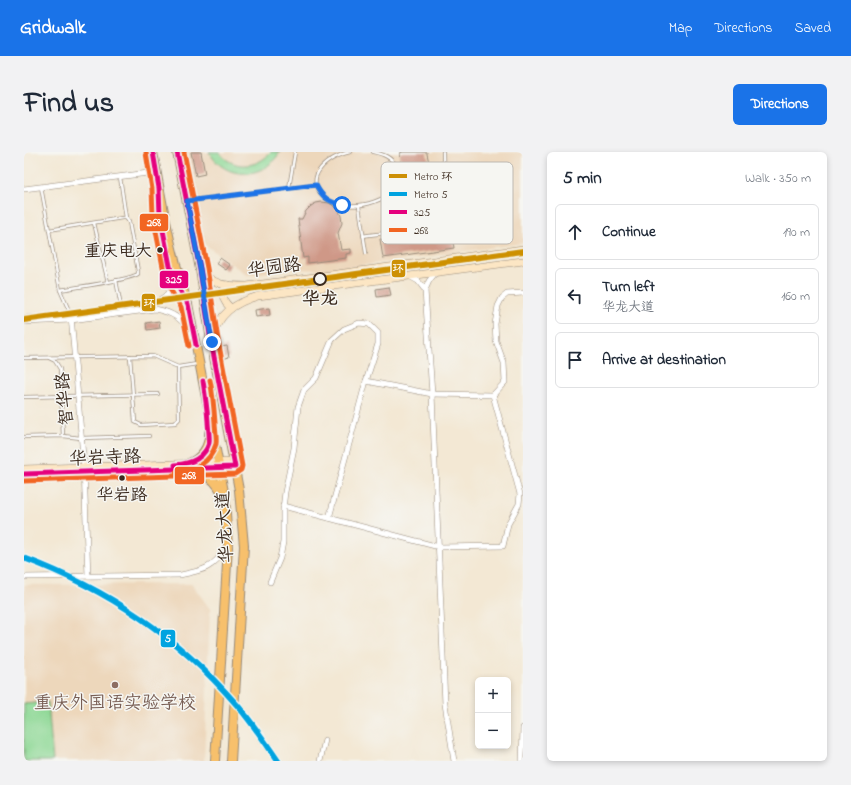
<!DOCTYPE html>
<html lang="en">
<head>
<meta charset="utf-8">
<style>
  :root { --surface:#fff; --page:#f2f2f3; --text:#1f2937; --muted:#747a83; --line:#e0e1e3; --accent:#1a73e8 }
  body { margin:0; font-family:"Indie Flower","LXGW WenKai TC",sans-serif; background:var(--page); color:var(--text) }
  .controls { position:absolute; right:12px; bottom:12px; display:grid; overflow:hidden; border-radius:6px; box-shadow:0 2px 6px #0003 }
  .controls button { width:36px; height:36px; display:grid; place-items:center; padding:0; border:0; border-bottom:1px solid var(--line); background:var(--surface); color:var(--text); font:20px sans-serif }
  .stop { position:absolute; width:12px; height:12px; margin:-9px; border:3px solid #1a73e8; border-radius:50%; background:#fff }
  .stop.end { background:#1a73e8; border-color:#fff; box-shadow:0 1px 4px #0008 }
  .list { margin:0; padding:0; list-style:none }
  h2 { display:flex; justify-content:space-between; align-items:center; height:52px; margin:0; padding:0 16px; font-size:17px }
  h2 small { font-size:13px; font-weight:400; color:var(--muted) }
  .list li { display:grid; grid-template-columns:26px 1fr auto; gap:12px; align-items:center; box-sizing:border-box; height:56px; margin:0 8px 8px; padding:0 8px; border:1px solid var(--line); border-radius:6px }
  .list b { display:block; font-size:15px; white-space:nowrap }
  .list p { margin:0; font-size:13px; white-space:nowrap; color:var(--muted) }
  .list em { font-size:13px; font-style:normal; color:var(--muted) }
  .icon { flex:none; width:22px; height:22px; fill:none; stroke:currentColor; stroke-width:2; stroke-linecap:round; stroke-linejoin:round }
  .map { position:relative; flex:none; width:499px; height:609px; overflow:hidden; border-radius:6px }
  header { display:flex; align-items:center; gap:24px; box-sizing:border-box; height:56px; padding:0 20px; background:var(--accent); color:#fff }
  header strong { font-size:19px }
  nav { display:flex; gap:22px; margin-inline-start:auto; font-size:14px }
  .intro { display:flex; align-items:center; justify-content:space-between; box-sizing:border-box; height:96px; padding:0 24px }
  h1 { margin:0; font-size:28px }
  .button { padding:10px 18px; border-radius:6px; background:var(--accent); color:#fff; font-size:14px; font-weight:700 }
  main { display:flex; gap:24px; padding:0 24px }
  aside { flex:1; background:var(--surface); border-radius:6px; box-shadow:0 2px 6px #0003 }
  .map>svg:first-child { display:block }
  .built { fill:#edd7bb }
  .green { fill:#8ed895; stroke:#64815a }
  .building { fill:#cf9887 }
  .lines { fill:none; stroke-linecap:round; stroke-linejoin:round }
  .lane-casing { stroke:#978979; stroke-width:4 }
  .street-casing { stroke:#978979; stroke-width:6 }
  .secondary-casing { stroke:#978979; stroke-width:8 }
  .primary-casing { stroke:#978979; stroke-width:10 }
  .lane { stroke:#fff; stroke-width:2.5 }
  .street { stroke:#fff; stroke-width:5 }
  .secondary { stroke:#fce6c4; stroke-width:7 }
  .primary { stroke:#f7c06c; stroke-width:8 }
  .bus-1-casing { stroke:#f6f6f2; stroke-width:8 }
  .bus-2-casing { stroke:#f6f6f2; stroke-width:8 }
  .bus-1 { stroke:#e5007d; stroke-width:5 }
  .bus-2 { stroke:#f26522; stroke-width:5 }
  .metro-1-casing { stroke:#f6f6f2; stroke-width:9 }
  .metro-2-casing { stroke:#f6f6f2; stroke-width:9 }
  .metro-1 { stroke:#cd9006; stroke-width:6 }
  .metro-2 { stroke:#00a3e0; stroke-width:6 }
  .route { stroke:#1a73e8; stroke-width:5 }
  .bus-dot { fill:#3b2a1e; stroke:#f6f6f2; stroke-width:1.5 }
  .stop-dot { fill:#f6f6f2; stroke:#3b2a1e; stroke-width:2 }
  .education-dot { fill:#8d6e63; stroke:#f6f6f2; stroke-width:1.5 }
  .labels { text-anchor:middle; stroke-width:3; stroke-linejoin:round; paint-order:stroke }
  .bus-label { font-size:17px; fill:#3b2a1e; stroke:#f6f6f2; text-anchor:end }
  .street-label { font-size:18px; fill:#3b2a1e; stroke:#f6f6f2 }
  .stop-label { font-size:18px; font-weight:bold; fill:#3b2a1e; stroke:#f6f6f2 }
  .education-label { font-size:18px; fill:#785e54; stroke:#f6f6f2 }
  .key { fill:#f6f6f2; stroke:#beb9b2; stroke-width:1 }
  .key-label { font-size:11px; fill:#3b2a1e }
  .line-badge { stroke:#f6f6f2; stroke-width:1.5 }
  .badge-label { font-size:11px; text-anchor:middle; font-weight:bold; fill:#fff }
</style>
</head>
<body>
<header>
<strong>Gridwalk</strong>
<nav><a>Map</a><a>Directions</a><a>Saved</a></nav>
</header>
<div class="intro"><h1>Find us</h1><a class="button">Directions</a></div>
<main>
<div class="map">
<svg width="499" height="609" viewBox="0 0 499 609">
  <rect width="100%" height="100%" fill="#f6f6f2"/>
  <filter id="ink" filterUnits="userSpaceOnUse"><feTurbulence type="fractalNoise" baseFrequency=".025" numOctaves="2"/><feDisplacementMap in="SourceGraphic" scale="8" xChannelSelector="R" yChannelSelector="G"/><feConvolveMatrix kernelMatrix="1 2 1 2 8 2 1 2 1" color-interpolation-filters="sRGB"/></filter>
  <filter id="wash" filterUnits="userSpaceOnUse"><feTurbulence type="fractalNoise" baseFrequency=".012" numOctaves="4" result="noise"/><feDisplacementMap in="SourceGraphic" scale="16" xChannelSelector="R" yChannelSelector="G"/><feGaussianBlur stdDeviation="0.9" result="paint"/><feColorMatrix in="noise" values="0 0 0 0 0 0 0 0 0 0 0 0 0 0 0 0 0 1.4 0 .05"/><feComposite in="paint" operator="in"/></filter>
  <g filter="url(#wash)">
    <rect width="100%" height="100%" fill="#f3e8d4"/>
    <g class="built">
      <path d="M161,0H499V91L307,118L267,117L223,123L180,92Z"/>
      <path d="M168,432L186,457L180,609H0V433Z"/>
    </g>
    <g class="green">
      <path d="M185,0H195C208,18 233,17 247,0H256C240,28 201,29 185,0Z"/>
      <path d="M24,550L29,609H0V552Z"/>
    </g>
    <g id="blocks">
      <g class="building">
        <path d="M167,0H177L181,22L172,24Z"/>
        <path d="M379,0H403V2L407,19L406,36H409L406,46L397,62L393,59L389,63L381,56L382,54L378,50L383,44L387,36L383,35L385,27L380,29L378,21L376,1Z"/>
        <path d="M298,50L305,51L310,54L315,59L317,64L318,71L314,81L317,98L327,97V101L322,102V106L284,111V105L279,106L274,67H278L282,59L287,54L292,51Z"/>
        <path d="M427,77L430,96L359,106L356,87Z"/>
        <path d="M196,106L206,113L202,118L192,111Z"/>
        <path d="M365,135L367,143L353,145L352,137Z"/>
        <path d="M245,156L246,163L232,165L231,158Z"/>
        <path d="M135,169L136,176L123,178L122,171Z"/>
        <path d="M203,194L205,205L199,207L197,195Z"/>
      </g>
    </g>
  </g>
  <g filter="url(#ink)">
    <use href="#blocks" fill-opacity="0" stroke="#978979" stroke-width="1"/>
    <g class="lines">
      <defs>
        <g id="lane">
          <path d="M326,0C306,4 277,24 300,45C321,65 389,48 372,14C367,5 359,2 349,0"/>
          <path d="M96,25L102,66"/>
          <path d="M17,35L36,138L47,163"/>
          <path d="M265,36L271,0"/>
          <path d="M363,44L387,77"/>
          <path d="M163,49L292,33"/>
          <path d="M335,54L342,101"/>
          <path d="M70,71L84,130"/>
          <path d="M25,78L98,66H102L105,70L114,119V122C103,129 52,135 36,138"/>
          <path d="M339,84C371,79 409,81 418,43C421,30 419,14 419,0"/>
          <path d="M92,128L97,155"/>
          <path d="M106,204L111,270L117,273L151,271L155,267L154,215"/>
          <path d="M0,206L129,204L154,215L173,212"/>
          <path d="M25,206L31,209L36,217L39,284"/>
          <path d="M0,245L134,242"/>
          <path d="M0,285L39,284L57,286L125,284"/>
        </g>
        <g id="street">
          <path d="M0,37L132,20"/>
          <path d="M136,55V63L148,124L152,133L158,143"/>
          <path d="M385,124L394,129L401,138L405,129L412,120"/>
          <path d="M401,138L408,242L421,552L430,609"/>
          <path d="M47,164L60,316L64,424"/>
          <path d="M0,166L47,164L127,151C143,146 148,140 148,124"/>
          <path d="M0,170L47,168L131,157C151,161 155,166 168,180"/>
          <path d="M342,229L408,242L469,243L481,230L480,211L472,189L471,172L474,154L478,146L483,142L499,141"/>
          <path d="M259,354L415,395L479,394L484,372L495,352L496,342L469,243"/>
          <path d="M0,425L156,423C181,418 187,417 203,396"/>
          <path d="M246,430L256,406L259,390V357L261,340L270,296L274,255L280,238L292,226L308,188L320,177L335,171L345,172L354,181V192L342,229L305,366"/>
          <path d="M296,609L301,588"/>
          <path d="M498,609L499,576"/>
        </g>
        <g id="secondary">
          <path d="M176,117C189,134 203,134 223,134L499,97"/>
          <path d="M203,133C197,142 198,149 207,156"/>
          <path d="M188,187C194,162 210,151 234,144L499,109"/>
          <path d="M0,317L210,310"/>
          <path d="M0,322L211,315"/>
        </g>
        <g id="primary">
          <path d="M129,0C138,51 147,103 164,152L201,345L204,395L191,609"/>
          <path d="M153,0L176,117L187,189L215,338L220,394L207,609"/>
          <path d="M163,312C177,307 186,295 185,280"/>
          <path d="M155,318C175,320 186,320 197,339"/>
        </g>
      </defs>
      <use href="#lane" class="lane-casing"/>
      <use href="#street" class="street-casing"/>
      <use href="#secondary" class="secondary-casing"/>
      <use href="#primary" class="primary-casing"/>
      <use href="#lane" class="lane"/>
      <use href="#street" class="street"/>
      <use href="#secondary" class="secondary"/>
      <use href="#primary" class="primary"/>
      <defs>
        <g id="bus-1">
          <path d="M129,0L135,36L136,63L148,124L164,152L172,193"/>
          <path d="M151,313C166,312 180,307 185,291C186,285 184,275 184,269C183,255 181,242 179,229"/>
          <path d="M0,322L211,315L187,189L176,117L153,0"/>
        </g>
        <g id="bus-2">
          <path d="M122,1L128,37L129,64L141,125L146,137L157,155L165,194"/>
          <path d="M152,320C170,318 186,312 192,292C193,286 191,277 191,271C190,256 189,242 186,228"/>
          <path d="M0,329L211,322L217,318L218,314L194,188L183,116L160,0"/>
        </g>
      </defs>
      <use href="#bus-1" class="bus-1-casing"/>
      <use href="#bus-2" class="bus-2-casing"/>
      <use href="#bus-1" class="bus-1"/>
      <use href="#bus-2" class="bus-2"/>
      <defs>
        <path id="metro-1" d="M0,168L499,99"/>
        <path id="metro-2" d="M0,406C85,438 153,484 213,553C228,570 241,590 254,609"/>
      </defs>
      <use href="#metro-1" class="metro-1-casing"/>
      <use href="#metro-2" class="metro-2-casing"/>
      <use href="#metro-1" class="metro-1"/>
      <use href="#metro-2" class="metro-2"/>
    </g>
  </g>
  <g class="lines" filter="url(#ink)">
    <path class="route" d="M188,190L176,117L163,49L292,33C298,45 305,50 318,53"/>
  </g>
  <g class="bus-dot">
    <circle cx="136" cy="98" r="3.5"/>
    <circle cx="98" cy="326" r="3.5"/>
  </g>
  <circle class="stop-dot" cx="296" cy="127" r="6"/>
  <circle class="education-dot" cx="91" cy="533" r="4"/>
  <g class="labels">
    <g class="bus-label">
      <text x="128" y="104">重庆电大</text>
      <text x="98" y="348" text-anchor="middle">华岩路</text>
    </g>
    <g class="street-label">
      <text transform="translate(250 115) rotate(-7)" y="6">华园路</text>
      <text transform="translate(40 247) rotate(-95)" y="6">智华路</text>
      <text transform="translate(81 305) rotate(-2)" y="6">华岩寺路</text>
      <text transform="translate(200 375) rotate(-93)" y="6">华龙大道</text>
    </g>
    <g class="stop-label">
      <text x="296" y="152">华龙</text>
    </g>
    <g class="education-label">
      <text x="91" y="556">重庆外国语实验学校</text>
    </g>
  </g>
  <rect x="357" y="10" width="132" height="82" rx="6" class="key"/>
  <rect x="365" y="22" width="18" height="4" fill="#cd9006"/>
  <rect x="365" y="40" width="18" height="4" fill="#00a3e0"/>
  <rect x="365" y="58" width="18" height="4" fill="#e5007d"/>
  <rect x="365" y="76" width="18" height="4" fill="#f26522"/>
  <g class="key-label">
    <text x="390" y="28">Metro 环</text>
    <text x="390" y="46">Metro 5</text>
    <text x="390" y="64">325</text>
    <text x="390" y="82">268</text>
  </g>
  <g class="line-badge">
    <rect x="115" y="61" width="30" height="19" rx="4" fill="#f26522"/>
    <rect x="367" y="107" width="15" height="19" rx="4" fill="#cd9006"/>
    <rect x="135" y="118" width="30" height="19" rx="4" fill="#e5007d"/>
    <rect x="117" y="141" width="15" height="19" rx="4" fill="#cd9006"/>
    <rect x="150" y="314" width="31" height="19" rx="4" fill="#f26522"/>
    <rect x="136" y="477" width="16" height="19" rx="4" fill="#00a3e0"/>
  </g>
  <g class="badge-label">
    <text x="130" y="74">268</text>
    <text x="374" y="120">环</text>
    <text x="150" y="131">325</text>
    <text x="125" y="155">环</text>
    <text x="165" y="327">268</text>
    <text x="144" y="490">5</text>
  </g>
</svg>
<div class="controls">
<button>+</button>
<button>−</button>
</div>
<div class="stop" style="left:318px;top:53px"></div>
<div class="stop end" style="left:188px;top:190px"></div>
</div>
<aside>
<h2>5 min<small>Walk · 350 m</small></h2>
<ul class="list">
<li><svg class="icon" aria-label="ahead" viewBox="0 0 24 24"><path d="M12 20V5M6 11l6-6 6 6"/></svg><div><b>Continue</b></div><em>190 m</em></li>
<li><svg class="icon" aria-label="left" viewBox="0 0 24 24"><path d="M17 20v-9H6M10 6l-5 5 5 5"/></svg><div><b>Turn left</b><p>华龙大道</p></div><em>160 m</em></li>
<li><svg class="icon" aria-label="arrive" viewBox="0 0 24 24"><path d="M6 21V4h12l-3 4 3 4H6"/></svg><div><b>Arrive at destination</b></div></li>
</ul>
</aside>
</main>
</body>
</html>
